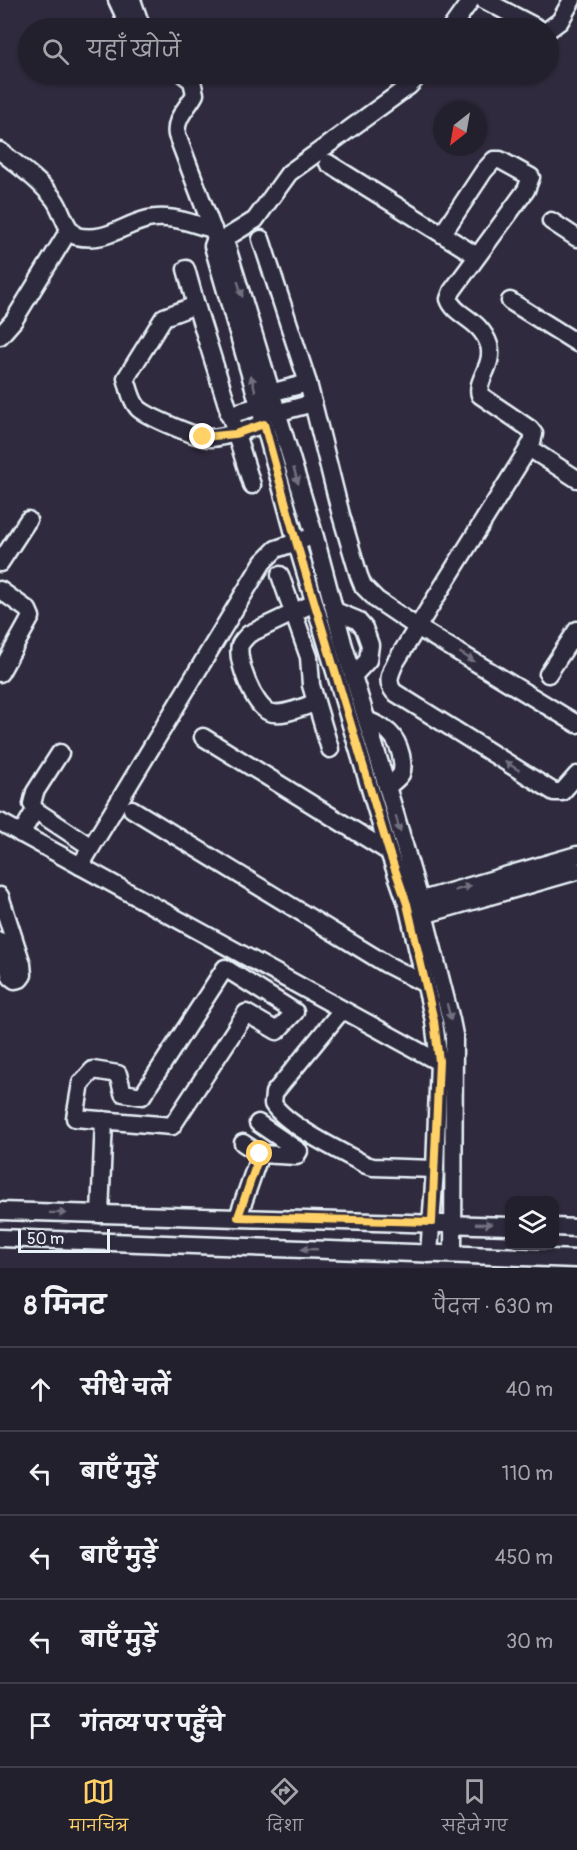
<!DOCTYPE html>
<html lang="hi">
<head>
<meta charset="utf-8">
<style>
  :root { --surface:#23202e; --page:#2f2d3a; --text:#f1f3f6; --muted:#a3a3aa; --line:#403e4a; --accent:#ffd166 }
  body { margin:0; font-family:Pangolin,"Playpen Sans Deva",sans-serif; background:var(--page); color:var(--text) }
  .controls { position:absolute; right:18px; bottom:18px; display:grid; overflow:hidden; border-radius:12px; box-shadow:0 2px 4px #0004 }
  .controls button { width:54px; height:54px; display:grid; place-items:center; padding:0; border:0; border-bottom:2px solid var(--line); background:var(--surface); color:var(--text); font:30px sans-serif }
  .compass { position:absolute; left:433px; top:102px; width:54px; height:54px; border-radius:50%; background:var(--surface); box-shadow:0 2px 4px #0004; rotate:211deg }
  .scale { position:absolute; left:18px; bottom:15px; width:92px; box-sizing:border-box; padding-left:6px; border:3px solid #e8f1f8; border-top:0; font-size:16px; line-height:21px; white-space:nowrap; color:#e8f1f8; -webkit-text-stroke:4px #2f2a3d; paint-order:stroke }
  .stop { position:absolute; width:18px; height:18px; margin:-14px; border:4px solid #ffd166; border-radius:50%; background:#fff }
  .stop.end { background:#ffd166; border-color:#fff; box-shadow:0 2px 6px #0008 }
  .list { margin:0; padding:0; list-style:none }
  h2 { display:flex; justify-content:space-between; align-items:center; height:78px; margin:0; padding:0 24px; font-size:26px }
  h2 small { font-size:20px; font-weight:400; color:var(--muted) }
  .list li { display:grid; grid-template-columns:39px 1fr auto; gap:18px; align-items:center; box-sizing:border-box; height:84px; padding:0 24px; border-top:2px solid var(--line) }
  .list b { display:block; font-size:22px; white-space:nowrap }
  .list em { font-size:20px; font-style:normal; color:var(--muted) }
  .icon { flex:none; width:33px; height:33px; fill:none; stroke:currentColor; stroke-width:2; stroke-linecap:round; stroke-linejoin:round }
  .map { position:relative; flex:none; width:577px; height:1268px; overflow:hidden }
  .search { position:absolute; background:var(--surface); box-shadow:0 2px 4px #0004; left:18px; right:18px; top:18px; height:66px; display:flex; align-items:center; gap:15px; box-sizing:border-box; padding:0 21px; border-radius:33px; color:var(--muted); font-size:22px }
  .sheet { height:498px; background:var(--surface) }
  nav { display:flex; justify-content:space-around; align-items:center; box-sizing:border-box; height:84px; border-top:2px solid var(--line); background:var(--surface); font-size:16px; color:var(--muted) }
  nav a { display:grid; justify-items:center; gap:3px }
  nav .on { color:var(--accent) }
  .map>svg:first-child { display:block }
  .lines { fill:none; stroke-linecap:round; stroke-linejoin:round }
  .minor-casing { stroke:#e8f1f8; stroke-width:21 }
  .minor { stroke:#2f2a3d; stroke-width:16 }
  .oneway { fill:#70707e }
  .route { stroke:#ffd166; stroke-width:8 }
</style>
</head>
<body>
<div class="map">
<svg width="577" height="1268" viewBox="0 0 577 1268">
  <rect width="100%" height="100%" fill="#2f2a3d"/>
  <filter id="ink" filterUnits="userSpaceOnUse"><feTurbulence type="fractalNoise" baseFrequency=".0167" numOctaves="2"/><feDisplacementMap in="SourceGraphic" scale="12" xChannelSelector="R" yChannelSelector="G"/><feConvolveMatrix kernelMatrix="1 2 1 2 8 2 1 2 1" color-interpolation-filters="sRGB"/></filter>
  <g filter="url(#ink)">
    <g class="lines">
      <defs>
        <g id="minor">
          <path d="M117,0L130,28"/>
          <path d="M132,0L140,23L139,28"/>
          <path d="M484,0L538,28"/>
          <path d="M451,28L471,0"/>
          <path d="M548,30L560,21L572,0"/>
          <path d="M183,74L192,81L195,94C188,108 174,118 177,135L216,238L226,244L239,286L315,537L343,643L392,803L424,914L451,1020L454,1035L453,1254"/>
          <path d="M0,151C19,166 39,180 54,199C63,211 64,227 76,236C106,243 122,225 148,219C170,214 192,224 213,229"/>
          <path d="M328,163L477,256"/>
          <path d="M551,221L577,238"/>
          <path d="M443,233L484,171L494,160H500L531,177L526,190L452,291L449,299C455,317 480,318 489,345C495,365 475,381 480,395L530,429L534,434L532,442L525,454L395,663C390,674 386,682 394,692L554,792H562L577,775"/>
          <path d="M216,238L213,246L261,412L296,541L389,852L407,904L434,1021L439,1061L435,1169L429,1254"/>
          <path d="M261,239L308,383L341,515L359,576L363,586L377,600L417,627L577,724"/>
          <path d="M221,241L255,220L289,173L409,86L420,74"/>
          <path d="M186,269L196,305L252,485"/>
          <path d="M510,301L577,343"/>
          <path d="M196,305L164,317L126,378C129,388 131,400 138,408C146,416 199,439 210,438C229,437 247,429 264,424"/>
          <path d="M0,336L14,320L69,230"/>
          <path d="M270,393L308,383"/>
          <path d="M276,413L313,403"/>
          <path d="M229,415L259,406"/>
          <path d="M529,448L577,479"/>
          <path d="M0,563L28,520"/>
          <path d="M280,575L309,657L311,685L330,749"/>
          <path d="M0,590L28,610L31,617L0,673"/>
          <path d="M314,603L249,634C245,638 242,641 240,645C236,661 254,706 269,712C282,717 302,707 315,703"/>
          <path d="M335,611L357,620L364,628L370,645L368,660L353,676"/>
          <path d="M548,674L577,630"/>
          <path d="M367,720C386,728 396,734 401,755C402,762 404,767 401,774C398,779 392,783 387,787"/>
          <path d="M203,737L389,852"/>
          <path d="M132,809L386,964L425,984"/>
          <path d="M35,810L32,804L35,792L60,753"/>
          <path d="M0,822L444,1065"/>
          <path d="M21,834L35,810L91,847"/>
          <path d="M80,866L263,562L276,549L305,539"/>
          <path d="M0,896L22,964L23,975L20,979L15,980L11,977L0,941"/>
          <path d="M408,904L577,855"/>
          <path d="M416,917L577,871"/>
          <path d="M225,968L295,1012L277,1031L246,1013L172,1126L75,1118L81,1083L93,1070L118,1074L123,1093L142,1096Z"/>
          <path d="M342,1010L274,1093L273,1104C287,1126 342,1152 366,1165L373,1167L435,1169"/>
          <path d="M243,1143L260,1154L296,1156L299,1151L258,1123"/>
          <path d="M0,1211L510,1226"/>
          <path d="M100,1214L104,1120"/>
          <path d="M238,1217L260,1154"/>
          <path d="M554,1227L577,1228"/>
          <path d="M0,1238L577,1259"/>
        </g>
      </defs>
      <use href="#minor" class="minor-casing"/>
      <use href="#minor" class="minor"/>
    </g>
    <defs><path id="oneway-solid" d="M-6-.8H1V-3.2L6.5 0L1 3.2V.8H-6Z" transform="scale(1.5)"/></defs>
    <g class="oneway">
      <use href="#oneway-solid" transform="translate(240 289) rotate(73)"/>
      <use href="#oneway-solid" transform="translate(253 383) rotate(-106)"/>
      <use href="#oneway-solid" transform="translate(296 476) rotate(73)"/>
      <use href="#oneway-solid" transform="translate(467 657) rotate(32)"/>
      <use href="#oneway-solid" transform="translate(512 766) rotate(-148)"/>
      <use href="#oneway-solid" transform="translate(398 824) rotate(75)"/>
      <use href="#oneway-solid" transform="translate(463 888) rotate(-16)"/>
      <use href="#oneway-solid" transform="translate(449 1012) rotate(76)"/>
      <use href="#oneway-solid" transform="translate(58 1213) rotate(1)"/>
      <use href="#oneway-solid" transform="translate(484 1224) rotate(2)"/>
      <use href="#oneway-solid" transform="translate(309 1249) rotate(-178)"/>
    </g>
  </g>
  <g class="lines" filter="url(#ink)">
    <path class="route" d="M203,437L235,434L264,424L296,541L389,852L407,904L434,1021L439,1061L432,1222L238,1217L260,1154"/>
  </g>
</svg>
<div class="controls">
<button><svg class="icon" aria-label="layers" viewBox="0 0 24 24"><path d="M12 4l9 5-9 5-9-5zM3 14l9 5 9-5"/></svg></button>
</div>
<svg class="compass" viewBox="-18 -18 36 36"><path d="M0-13l5 13h-10z" fill="#e53935"/><path d="M0 13l5-13h-10z" fill="#a3a3aa"/></svg>
<div class="scale">50 m</div>
<div class="stop" style="left:260px;top:1154px"></div>
<div class="stop end" style="left:203px;top:437px"></div>
<div class="search"><svg class="icon" aria-label="search" viewBox="0 0 24 24"><circle cx="10" cy="10" r="6"/><path d="M15 15l6 6"/></svg>यहाँ खोजें</div>
</div>
<section class="sheet">
<h2>8 मिनट<small>पैदल · 630 m</small></h2>
<ul class="list">
<li><svg class="icon" aria-label="ahead" viewBox="0 0 24 24"><path d="M12 20V5M6 11l6-6 6 6"/></svg><div><b>सीधे चलें</b></div><em>40 m</em></li>
<li><svg class="icon" aria-label="left" viewBox="0 0 24 24"><path d="M17 20v-9H6M10 6l-5 5 5 5"/></svg><div><b>बाएँ मुड़ें</b></div><em>110 m</em></li>
<li><svg class="icon" aria-label="left" viewBox="0 0 24 24"><path d="M17 20v-9H6M10 6l-5 5 5 5"/></svg><div><b>बाएँ मुड़ें</b></div><em>450 m</em></li>
<li><svg class="icon" aria-label="left" viewBox="0 0 24 24"><path d="M17 20v-9H6M10 6l-5 5 5 5"/></svg><div><b>बाएँ मुड़ें</b></div><em>30 m</em></li>
<li><svg class="icon" aria-label="arrive" viewBox="0 0 24 24"><path d="M6 21V4h12l-3 4 3 4H6"/></svg><div><b>गंतव्य पर पहुँचे</b></div></li>
</ul>
</section>
<nav>
<a class="on"><svg class="icon" aria-label="map" viewBox="0 0 24 24"><path d="M3 6l6-2 6 2 6-2v14l-6 2-6-2-6 2zM9 4v14M15 6v14"/></svg>मानचित्र</a>
<a><svg class="icon" aria-label="directions" viewBox="0 0 24 24"><path d="M12 3l9 9-9 9-9-9zM9 14v-3h6M13 9l2 2-2 2"/></svg>दिशा</a>
<a><svg class="icon" aria-label="saved" viewBox="0 0 24 24"><path d="M7 4h10v16l-5-4-5 4z"/></svg>सहेजे गए</a>
</nav>
</body>
</html>
